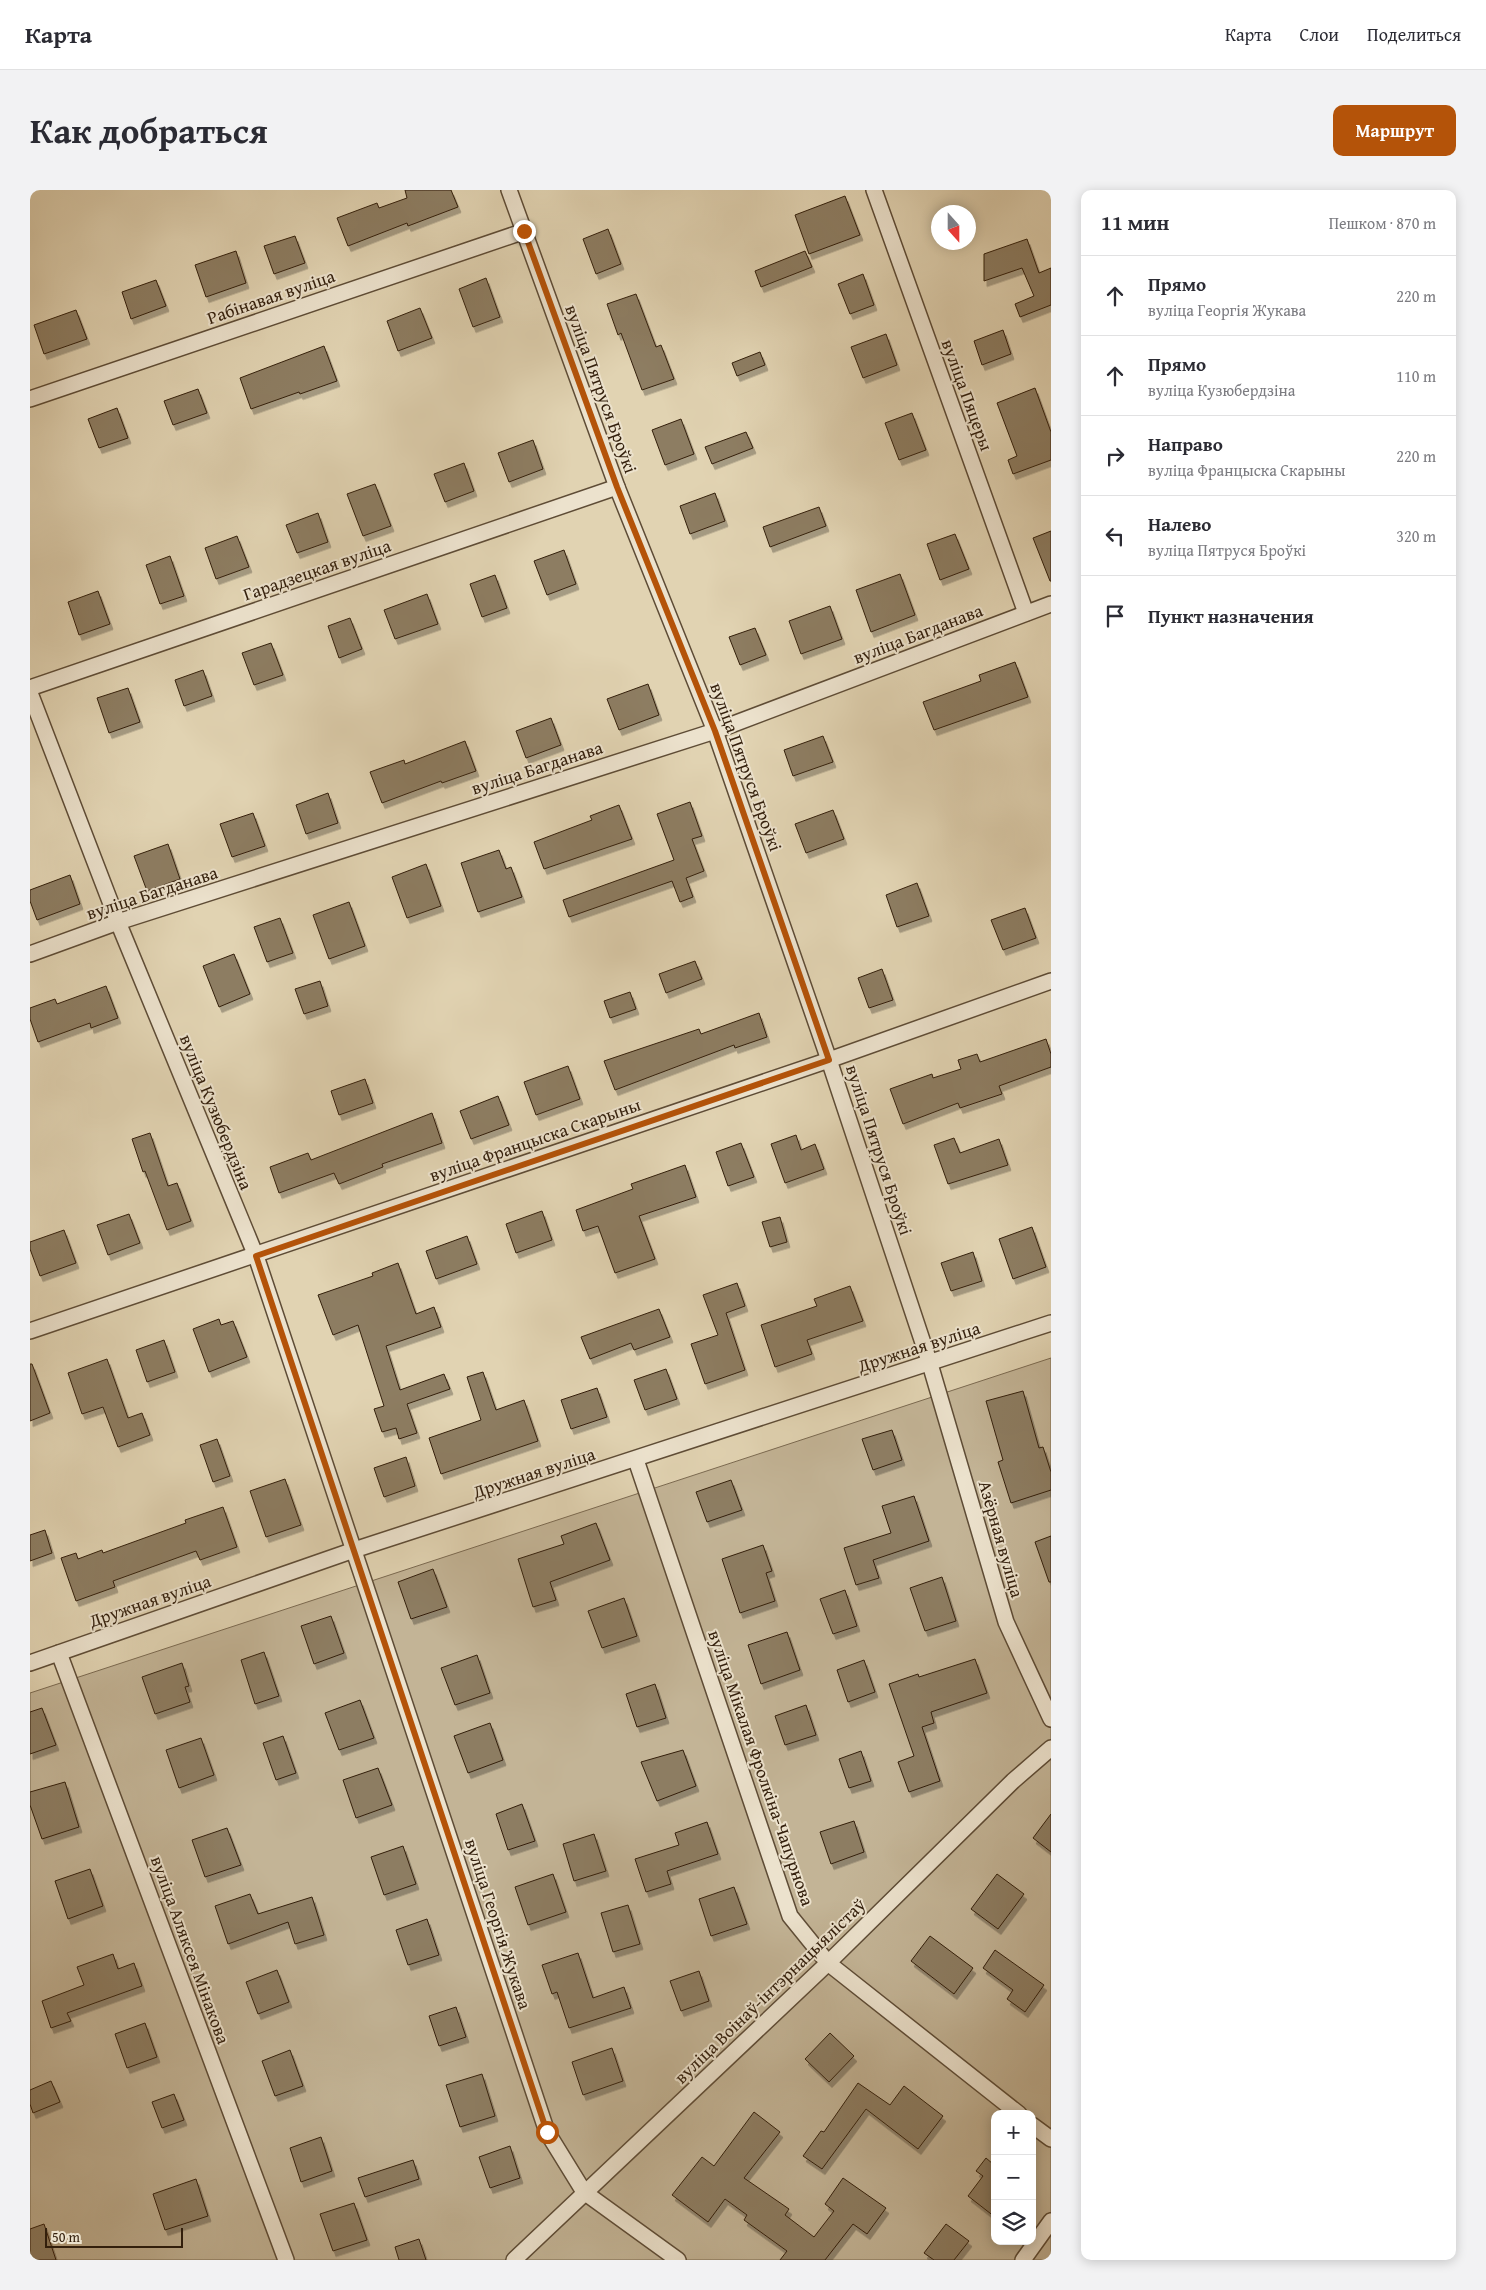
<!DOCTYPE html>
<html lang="ru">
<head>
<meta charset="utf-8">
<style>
  :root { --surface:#fff; --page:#f2f2f3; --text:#2b2b33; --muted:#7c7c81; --line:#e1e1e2; --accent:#b45309 }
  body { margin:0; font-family:"Gentium Book Plus",serif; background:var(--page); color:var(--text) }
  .controls { position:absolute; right:15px; bottom:15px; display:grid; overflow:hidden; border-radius:10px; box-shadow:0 2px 12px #0003 }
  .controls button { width:45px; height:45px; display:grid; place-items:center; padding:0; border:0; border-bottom:1px solid var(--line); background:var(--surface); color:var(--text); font:25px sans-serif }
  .compass { position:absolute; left:901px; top:15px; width:45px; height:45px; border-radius:50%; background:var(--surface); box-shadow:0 2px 12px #0003; rotate:159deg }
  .scale { position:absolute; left:15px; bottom:12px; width:138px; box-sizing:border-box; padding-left:5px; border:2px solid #331f0c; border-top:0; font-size:14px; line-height:18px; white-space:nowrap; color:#331f0c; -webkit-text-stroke:4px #ece2cd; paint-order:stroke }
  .stop { position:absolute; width:15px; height:15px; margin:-11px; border:4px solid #b45309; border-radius:50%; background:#fff }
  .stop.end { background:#b45309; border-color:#fff; box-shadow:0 1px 5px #0008 }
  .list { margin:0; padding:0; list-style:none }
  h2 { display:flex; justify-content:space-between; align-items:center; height:65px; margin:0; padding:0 20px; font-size:21px }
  h2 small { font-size:16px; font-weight:400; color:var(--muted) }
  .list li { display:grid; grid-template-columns:32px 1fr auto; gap:15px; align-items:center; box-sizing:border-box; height:80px; padding:0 20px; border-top:1px solid var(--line) }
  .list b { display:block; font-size:19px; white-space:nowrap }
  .list p { margin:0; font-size:16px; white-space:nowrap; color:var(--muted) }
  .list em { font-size:16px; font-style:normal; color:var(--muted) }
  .icon { flex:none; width:28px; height:28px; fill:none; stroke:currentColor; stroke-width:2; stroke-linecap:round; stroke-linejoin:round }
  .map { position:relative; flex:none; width:1021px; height:2070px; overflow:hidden; border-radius:10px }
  header { display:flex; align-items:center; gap:30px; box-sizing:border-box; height:70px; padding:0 25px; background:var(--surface); border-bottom:1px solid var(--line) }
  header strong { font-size:24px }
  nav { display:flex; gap:28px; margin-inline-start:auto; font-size:18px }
  .intro { display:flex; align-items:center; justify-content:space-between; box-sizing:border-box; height:120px; padding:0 30px }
  h1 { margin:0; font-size:35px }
  .button { padding:12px 22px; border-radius:10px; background:var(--accent); color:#fff; font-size:18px; font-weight:700 }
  main { display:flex; gap:30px; padding:0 30px }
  aside { flex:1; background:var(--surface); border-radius:10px; box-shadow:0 2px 12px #0003 }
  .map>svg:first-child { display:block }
  .green { fill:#c3b496; stroke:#7b6a51; fill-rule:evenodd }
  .building { fill:#8d7d62; stroke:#331f0c; filter:url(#shadow) }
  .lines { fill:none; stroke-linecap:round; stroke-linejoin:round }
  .street-casing { stroke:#5e4c36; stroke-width:18 }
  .street { stroke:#ece2cd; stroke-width:15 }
  .route { stroke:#b45309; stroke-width:6 }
  .labels { text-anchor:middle; stroke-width:4; stroke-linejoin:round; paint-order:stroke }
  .street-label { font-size:18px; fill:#331f0c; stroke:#ece2cd }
</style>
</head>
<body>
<header>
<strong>Карта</strong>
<nav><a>Карта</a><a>Слои</a><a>Поделиться</a></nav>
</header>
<div class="intro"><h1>Как добраться</h1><a class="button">Маршрут</a></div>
<main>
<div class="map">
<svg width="1021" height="2070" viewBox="0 0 1021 2070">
  <defs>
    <filter id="shadow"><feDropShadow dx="3" dy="5.5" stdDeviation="0" flood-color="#0004"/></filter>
  </defs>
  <rect width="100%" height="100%" fill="#e1d3b2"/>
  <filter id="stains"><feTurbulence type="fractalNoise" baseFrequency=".004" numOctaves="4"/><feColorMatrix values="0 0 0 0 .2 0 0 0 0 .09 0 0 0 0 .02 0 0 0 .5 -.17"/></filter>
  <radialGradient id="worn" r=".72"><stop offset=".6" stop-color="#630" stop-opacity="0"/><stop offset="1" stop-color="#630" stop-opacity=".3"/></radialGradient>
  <path class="green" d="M1021,1168V2070H0V1503ZM965,1924H1002V2051H965Z"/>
  <g class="building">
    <path d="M375,0H421L428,17L378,36L377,33L318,56L307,28L347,13L349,18L377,8Z"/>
    <path d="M815,6L830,45L779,64L765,25Z"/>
    <path d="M578,39L591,74L566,84L553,49Z"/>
    <path d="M265,46L275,73L244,84L234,56Z"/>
    <path d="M997,49L1009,83L1021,78V115L990,127L985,114L1004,106L992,78L954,91V64Z"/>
    <path d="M206,61L216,93L176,107L165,75Z"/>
    <path d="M775,61L782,77L731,97L725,81Z"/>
    <path d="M833,84L844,115L820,124L808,94Z"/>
    <path d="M456,88L470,127L443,137L429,99Z"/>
    <path d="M126,90L136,116L101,129L92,102Z"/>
    <path d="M606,104L626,157L631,155L644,189L612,200L591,143L588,145L577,114Z"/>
    <path d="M390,118L402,148L368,161L357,131Z"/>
    <path d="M46,120L57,149L14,164L4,135Z"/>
    <path d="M973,140L981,164L952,175L944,151Z"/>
    <path d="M856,144L867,175L833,188L821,157Z"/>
    <path d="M294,156L307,191L270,204L269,202L221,219L210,188Z"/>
    <path d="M730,162L735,175L707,186L702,173Z"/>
    <path d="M1005,198L1021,242V270L983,284L978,270L987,266L967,213Z"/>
    <path d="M168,199L177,223L143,235L134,211Z"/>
    <path d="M87,218L98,248L69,258L58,229Z"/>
    <path d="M882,223L896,260L869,270L855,233Z"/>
    <path d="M651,229L664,264L635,275L622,240Z"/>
    <path d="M716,242L723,258L682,274L675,257Z"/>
    <path d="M503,250L513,279L479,292L468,263Z"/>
    <path d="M434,273L444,301L415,312L404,284Z"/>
    <path d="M345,294L361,336L333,346L317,304Z"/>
    <path d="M685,303L695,331L660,344L650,316Z"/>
    <path d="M789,317L796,336L740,357L733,337Z"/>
    <path d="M288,323L298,352L267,363L256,335Z"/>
    <path d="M1021,341V391H1020L1003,348Z"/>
    <path d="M925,344L939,379L910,390L897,354Z"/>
    <path d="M207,346L219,377L186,389L175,358Z"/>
    <path d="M534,360L546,394L517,405L504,371Z"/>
    <path d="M140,366L154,406L130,414L116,375Z"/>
    <path d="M870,384L885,425L841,442L826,400Z"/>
    <path d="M465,385L477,418L452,427L440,394Z"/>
    <path d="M68,401L80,434L49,445L38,412Z"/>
    <path d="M397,404L408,434L365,449L354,420Z"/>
    <path d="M800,416L812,449L771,464L759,431Z"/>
    <path d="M320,428L332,459L309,468L298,436Z"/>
    <path d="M725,438L736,465L710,475L699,447Z"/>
    <path d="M241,453L253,485L224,495L212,463Z"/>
    <path d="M985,472L998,507L904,540L893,512L951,491L949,485Z"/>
    <path d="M173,480L182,506L154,516L145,490Z"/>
    <path d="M618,494L629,525L589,540L577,509Z"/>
    <path d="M98,498L110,532L79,543L67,508Z"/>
    <path d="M521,528L531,555L496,568L486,541Z"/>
    <path d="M793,546L803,572L763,586L754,560Z"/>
    <path d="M435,551L446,581L412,593L411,591L352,613L340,582L374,570L375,574Z"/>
    <path d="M298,603L308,633L276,644L266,615Z"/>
    <path d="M660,612L672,646L662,649L674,681L656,688L663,707L650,712L642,691L539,727L533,710L644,670L627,624Z"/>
    <path d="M589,615L602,649L514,679L504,652L562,630L560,626Z"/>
    <path d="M803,620L814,649L776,663L765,634Z"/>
    <path d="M223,623L235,656L202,667L190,634Z"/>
    <path d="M138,654L150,689L117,701L104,666Z"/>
    <path d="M469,660L476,679L481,677L492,707L448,722L431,673Z"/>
    <path d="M396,674L411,716L377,728L362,687Z"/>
    <path d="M40,685L50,714L7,730L0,711V700Z"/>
    <path d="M887,693L899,726L867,737L856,705Z"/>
    <path d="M319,712L335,756L299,769L283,725Z"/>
    <path d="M995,718L1006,748L973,760L961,730Z"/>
    <path d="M250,728L263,763L237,772L224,737Z"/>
    <path d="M204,764L220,804L189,817L173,776Z"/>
    <path d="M665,771L672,789L636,803L629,784Z"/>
    <path d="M852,779L863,810L839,818L828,788Z"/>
    <path d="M290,791L298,816L274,824L265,799Z"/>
    <path d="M76,796L88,828L61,838L60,833L8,852L0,829V818L25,809L27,814Z"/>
    <path d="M600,802L606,819L580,828L574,811Z"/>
    <path d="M729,823L737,847L705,858L704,855L585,900L574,871L669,839L671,844Z"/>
    <path d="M1016,849L1021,864V877L969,896L972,904L930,918L928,913L873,934L860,899L902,884L903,888L931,879L928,870L947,864L950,872Z"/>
    <path d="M538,876L550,909L506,925L494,892Z"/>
    <path d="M335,889L343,913L309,925L301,901Z"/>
    <path d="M468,906L479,935L441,949L430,921Z"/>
    <path d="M402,923L412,953L352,974L353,977L309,994L304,983L249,1003L240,977L278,963L281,970Z"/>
    <path d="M120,943L138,996L147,993L161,1031L137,1040L115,981L113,982L102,949Z"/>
    <path d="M766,945L771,960L785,954L794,979L755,993L741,954Z"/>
    <path d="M924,948L930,963L969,949L978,975L918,994L904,955Z"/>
    <path d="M711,953L724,987L698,996L686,962Z"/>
    <path d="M655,975L666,1007L609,1026L625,1069L585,1083L568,1036L553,1041L546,1020L603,999L601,994Z"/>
    <path d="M512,1021L522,1050L486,1063L476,1034Z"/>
    <path d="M99,1024L110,1053L78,1065L67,1035Z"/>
    <path d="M750,1027L757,1052L740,1057L732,1032Z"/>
    <path d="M1002,1037L1016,1077L983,1089L969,1049Z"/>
    <path d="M34,1040L46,1073L10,1086L0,1059V1052Z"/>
    <path d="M437,1046L447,1074L406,1089L396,1061Z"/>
    <path d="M943,1062L952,1091L921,1101L911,1073Z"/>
    <path d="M368,1073L386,1124L404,1117L411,1137L356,1156L370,1200L414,1184L420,1199L377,1214L387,1243L369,1249L366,1238L352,1242L344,1219L354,1216L328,1135L303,1145L288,1105L343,1086L342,1083Z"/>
    <path d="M707,1093L715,1116L696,1123L715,1180L675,1194L661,1154L688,1145L673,1105Z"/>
    <path d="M820,1096L833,1131L777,1150L782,1164L745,1177L731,1135L787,1116L784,1109Z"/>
    <path d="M629,1119L640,1147L604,1160L601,1153L560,1169L551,1147Z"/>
    <path d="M189,1129L191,1135L203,1131L217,1167L179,1182L163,1139Z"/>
    <path d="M134,1150L145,1182L117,1192L106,1160Z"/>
    <path d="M77,1169L98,1228L112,1223L120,1245L88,1257L73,1217L52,1224L38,1183Z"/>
    <path d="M0,1174H2L20,1223L0,1231Z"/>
    <path d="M636,1179L647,1209L615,1220L604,1190Z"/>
    <path d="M453,1182L466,1220L494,1210L508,1251L411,1284L399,1248L451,1230L437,1187Z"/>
    <path d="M567,1198L577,1227L541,1239L531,1210Z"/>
    <path d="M993,1201L1009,1258L1013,1257L1021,1282V1300L981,1313L968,1272L973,1270L956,1211Z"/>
    <path d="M862,1240L872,1270L843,1280L832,1249Z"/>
    <path d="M187,1249L200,1286L183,1292L170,1255Z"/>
    <path d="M376,1267L385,1296L354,1307L344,1278Z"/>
    <path d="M255,1289L271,1335L236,1347L220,1301Z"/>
    <path d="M701,1290L712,1320L677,1332L666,1302Z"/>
    <path d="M884,1306L899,1351L843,1370L849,1388L826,1395L814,1358L861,1343L852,1316Z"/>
    <path d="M193,1317L207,1357L170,1370L166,1361L83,1391L85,1397L46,1411L31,1368L46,1363L48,1369L72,1360L73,1363L156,1333L155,1330Z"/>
    <path d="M566,1333L580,1370L520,1392L526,1410L503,1417L488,1369L534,1354L531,1346Z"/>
    <path d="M15,1340L22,1363L0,1371V1345Z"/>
    <path d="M1021,1346V1392H1019L1005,1352Z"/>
    <path d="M733,1355L742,1381L736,1383L745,1411L710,1423L692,1369Z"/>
    <path d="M403,1379L417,1417L381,1429L368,1392Z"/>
    <path d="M912,1387L926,1431L895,1441L880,1398Z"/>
    <path d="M815,1400L827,1436L803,1444L790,1409Z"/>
    <path d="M594,1408L607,1446L572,1458L558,1421Z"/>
    <path d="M301,1426L314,1463L284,1474L271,1436Z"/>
    <path d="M757,1442L770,1480L731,1494L718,1455Z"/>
    <path d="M234,1462L249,1506L225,1514L211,1470Z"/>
    <path d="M447,1465L460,1503L425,1515L411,1478Z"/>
    <path d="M945,1469L957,1503L901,1522L904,1533L892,1537L910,1591L879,1602L868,1572L884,1566L859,1494L888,1484L889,1487Z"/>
    <path d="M834,1470L845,1502L818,1512L807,1480Z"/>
    <path d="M152,1473L159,1496L155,1497L160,1512L125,1524L112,1487Z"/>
    <path d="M625,1494L636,1528L607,1537L596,1504Z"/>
    <path d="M330,1510L344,1548L309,1560L295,1523Z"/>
    <path d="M776,1515L786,1545L755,1555L745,1526Z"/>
    <path d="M12,1518L26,1555L0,1564V1522Z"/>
    <path d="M460,1533L473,1570L438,1583L424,1546Z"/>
    <path d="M253,1546L266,1583L246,1590L233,1553Z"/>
    <path d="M171,1548L184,1585L149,1598L136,1560Z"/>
    <path d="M653,1560L666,1596L627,1611L611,1572Z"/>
    <path d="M831,1561L841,1591L819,1598L809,1569Z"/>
    <path d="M348,1578L362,1615L326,1628L313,1590Z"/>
    <path d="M35,1592L49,1637L12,1649L0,1615V1602Z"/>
    <path d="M492,1614L505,1651L478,1660L466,1624Z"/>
    <path d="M1021,1624V1662L1003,1648Z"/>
    <path d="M824,1631L834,1662L801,1674L790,1642Z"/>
    <path d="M677,1632L688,1664L637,1681L641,1694L616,1702L605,1669L649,1655L645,1643Z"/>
    <path d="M197,1638L211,1675L175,1687L162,1650Z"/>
    <path d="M564,1644L576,1681L544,1691L533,1654Z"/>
    <path d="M373,1656L386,1694L354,1705L341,1667Z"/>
    <path d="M60,1679L73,1716L38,1729L25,1691Z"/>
    <path d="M523,1684L536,1722L498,1735L485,1697Z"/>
    <path d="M967,1684L994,1704L968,1739L941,1719Z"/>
    <path d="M704,1697L717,1734L681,1746L669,1709Z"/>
    <path d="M220,1704L228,1724L282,1707L294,1745L265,1754L258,1732L198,1754L185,1716Z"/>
    <path d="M598,1715L610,1754L583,1762L571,1723Z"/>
    <path d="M397,1729L409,1765L378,1775L366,1740Z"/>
    <path d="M900,1746L943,1778L924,1804L881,1771Z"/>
    <path d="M965,1760L1014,1795L995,1822L977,1809L983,1800L953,1778Z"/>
    <path d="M548,1763L563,1808L594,1797L601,1818L539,1838L527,1802L522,1804L512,1775Z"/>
    <path d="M83,1764L88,1779L104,1773L112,1796L37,1823L41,1831L21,1838L12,1811L54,1795L47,1777Z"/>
    <path d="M247,1780L259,1812L228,1824L216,1792Z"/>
    <path d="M669,1781L679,1811L651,1821L640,1791Z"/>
    <path d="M426,1817L436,1847L409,1856L399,1826Z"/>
    <path d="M115,1833L127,1867L97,1878L85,1844Z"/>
    <path d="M800,1843L824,1866L799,1892L775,1869Z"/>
    <path d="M582,1858L593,1891L553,1905L542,1872Z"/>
    <path d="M260,1860L273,1896L245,1906L232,1871Z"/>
    <path d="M452,1884L465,1926L430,1937L416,1895Z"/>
    <path d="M21,1891L30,1912L3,1923L0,1914V1900Z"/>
    <path d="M828,1893L860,1915L874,1896L913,1926L888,1959L836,1919L792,1979L773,1966L791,1941L794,1942Z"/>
    <path d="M144,1904L154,1930L132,1938L122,1912Z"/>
    <path d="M724,1922L750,1942L714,1988L759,2019L755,2025L784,2047L804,2021L795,2014L813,1988L856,2018L837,2044L823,2034L795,2070H750L757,2061L714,2030L717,2025L695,2009L678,2032L642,2005L672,1967L684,1976Z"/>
    <path d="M291,1947L302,1981L271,1992L260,1958Z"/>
    <path d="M480,1956L490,1988L460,1998L449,1967Z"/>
    <path d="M956,1968L963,1974L965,1971V2027L938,2006L953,1986L946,1981Z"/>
    <path d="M383,1970L389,1989L335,2007L328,1988Z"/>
    <path d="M166,1989L178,2026L135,2040L123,2004Z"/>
    <path d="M324,2013L337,2050L303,2061L290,2024Z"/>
    <path d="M14,2034L26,2070H0V2039Z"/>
    <path d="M916,2034L939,2051L924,2070H904L894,2063Z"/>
    <path d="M389,2049L396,2070H369L365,2057Z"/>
  </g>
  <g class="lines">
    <defs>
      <g id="street">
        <path d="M479,0L587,297L685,541L799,870L900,1174L976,1432L1021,1529"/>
        <path d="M844,0L996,423"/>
        <path d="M0,209L495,41"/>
        <path d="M0,498L587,297"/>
        <path d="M0,503L88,732L226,1066L517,1942L554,2002L648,2070"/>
        <path d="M0,764L88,732L685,541L1021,414"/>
        <path d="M0,1141L799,870L1021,791"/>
        <path d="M606,1270L760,1726L798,1773L989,1924"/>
        <path d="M29,1463L256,2070"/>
        <path d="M0,1473L324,1360L1021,1133"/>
        <path d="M1002,1935L1021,1949"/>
        <path d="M484,2070L798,1773L983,1591L1021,1558"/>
        <path d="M993,2070L1021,2031"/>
      </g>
    </defs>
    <use href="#street" class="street-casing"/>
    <use href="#street" class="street"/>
  </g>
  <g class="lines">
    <path class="route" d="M494,41L587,297L685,541L799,870L226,1066L517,1942"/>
  </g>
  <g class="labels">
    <g class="street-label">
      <text transform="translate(241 107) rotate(-19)" y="6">Рабінавая вуліца</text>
      <text transform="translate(571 199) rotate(70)" y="6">вуліца Пятруся Броўкі</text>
      <text transform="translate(937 205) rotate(70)" y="6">вуліца Пяцеры</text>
      <text transform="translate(287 380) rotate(-19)" y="6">Гарадзецкая вуліца</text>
      <text transform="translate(888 444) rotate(-21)" y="6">вуліца Багданава</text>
      <text transform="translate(716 577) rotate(70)" y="6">вуліца Пятруся Броўкі</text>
      <text transform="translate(507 578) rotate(-18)" y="6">вуліца Багданава</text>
      <text transform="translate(122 703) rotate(-18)" y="6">вуліца Багданава</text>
      <text transform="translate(186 922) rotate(68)" y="6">вуліца Кузюбердзіна</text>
      <text transform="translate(505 950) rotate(-19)" y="6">вуліца Францыска Скарыны</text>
      <text transform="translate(849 960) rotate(72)" y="6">вуліца Пятруся Броўкі</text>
      <text transform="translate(889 1157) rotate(-18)" y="6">Дружная вуліца</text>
      <text transform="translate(504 1283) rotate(-18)" y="6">Дружная вуліца</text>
      <text transform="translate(971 1349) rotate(74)" y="6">Азёрная вуліца</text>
      <text transform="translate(120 1411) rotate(-19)" y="6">Дружная вуліца</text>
      <text transform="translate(731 1578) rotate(71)" y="6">вуліца Мікалая Фролкіна-Чапурнова</text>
      <text transform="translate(468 1734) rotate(72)" y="6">вуліца Георгія Жукава</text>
      <text transform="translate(160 1760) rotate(70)" y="6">вуліца Аляксея Мінакова</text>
      <text transform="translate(740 1801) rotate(-44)" y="6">вуліца Воінаў-інтэрнацыялістаў</text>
    </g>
  </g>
  <rect width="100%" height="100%" filter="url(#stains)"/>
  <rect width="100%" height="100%" fill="url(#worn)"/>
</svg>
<div class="controls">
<button>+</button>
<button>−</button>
<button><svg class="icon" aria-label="layers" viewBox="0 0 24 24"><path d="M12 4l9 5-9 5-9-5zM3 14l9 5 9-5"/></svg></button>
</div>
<svg class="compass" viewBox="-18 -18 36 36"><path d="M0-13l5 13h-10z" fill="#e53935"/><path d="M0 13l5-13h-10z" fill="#7c7c81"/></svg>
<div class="scale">50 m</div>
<div class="stop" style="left:517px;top:1942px"></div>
<div class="stop end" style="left:494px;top:41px"></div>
</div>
<aside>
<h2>11 мин<small>Пешком · 870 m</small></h2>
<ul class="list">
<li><svg class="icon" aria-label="ahead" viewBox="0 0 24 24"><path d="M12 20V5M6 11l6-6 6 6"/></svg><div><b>Прямо</b><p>вуліца Георгія Жукава</p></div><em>220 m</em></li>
<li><svg class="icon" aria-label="ahead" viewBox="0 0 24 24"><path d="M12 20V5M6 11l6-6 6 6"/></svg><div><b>Прямо</b><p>вуліца Кузюбердзіна</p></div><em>110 m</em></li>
<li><svg class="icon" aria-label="right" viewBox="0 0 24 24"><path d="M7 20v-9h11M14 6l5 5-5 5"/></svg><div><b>Направо</b><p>вуліца Францыска Скарыны</p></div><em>220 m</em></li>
<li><svg class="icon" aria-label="left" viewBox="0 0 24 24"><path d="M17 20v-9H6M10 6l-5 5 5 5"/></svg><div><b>Налево</b><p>вуліца Пятруся Броўкі</p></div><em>320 m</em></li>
<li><svg class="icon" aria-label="arrive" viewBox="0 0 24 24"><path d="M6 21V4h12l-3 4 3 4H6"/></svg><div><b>Пункт назначения</b></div></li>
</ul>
</aside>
</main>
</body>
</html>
